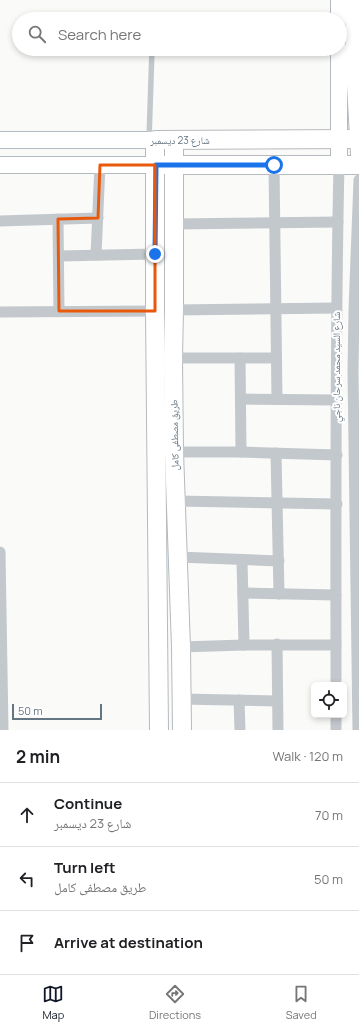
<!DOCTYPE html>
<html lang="en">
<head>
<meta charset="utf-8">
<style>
  :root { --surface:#fff; --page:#f6f6f6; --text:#202124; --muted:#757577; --line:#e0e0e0; --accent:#111827 }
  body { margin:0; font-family:Manrope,"Noto Naskh Arabic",sans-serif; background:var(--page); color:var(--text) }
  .controls { position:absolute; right:12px; bottom:12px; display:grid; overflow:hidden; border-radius:6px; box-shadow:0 2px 6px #0003 }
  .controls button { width:36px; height:36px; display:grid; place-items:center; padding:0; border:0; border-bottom:1px solid var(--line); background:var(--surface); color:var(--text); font:20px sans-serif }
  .scale { position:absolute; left:12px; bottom:10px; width:90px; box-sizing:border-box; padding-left:4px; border:2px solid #657683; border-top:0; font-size:11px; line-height:14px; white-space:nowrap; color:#657683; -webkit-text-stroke:3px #fff; paint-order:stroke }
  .stop { position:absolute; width:12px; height:12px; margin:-9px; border:3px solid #1a73e8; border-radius:50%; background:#fff }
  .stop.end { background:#1a73e8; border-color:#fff; box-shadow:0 1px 4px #0008 }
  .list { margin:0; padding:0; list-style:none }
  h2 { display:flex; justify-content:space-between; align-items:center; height:52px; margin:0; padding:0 16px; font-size:17px }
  h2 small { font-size:13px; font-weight:400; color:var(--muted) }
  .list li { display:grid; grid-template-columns:26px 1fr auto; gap:12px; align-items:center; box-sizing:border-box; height:64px; padding:0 16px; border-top:1px solid var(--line) }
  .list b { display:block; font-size:15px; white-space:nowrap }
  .list p { margin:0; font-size:13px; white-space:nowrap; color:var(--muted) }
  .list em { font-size:13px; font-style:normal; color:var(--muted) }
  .icon { flex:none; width:22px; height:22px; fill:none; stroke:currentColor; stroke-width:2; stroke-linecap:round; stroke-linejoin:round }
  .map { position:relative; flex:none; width:359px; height:730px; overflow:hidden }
  .search { position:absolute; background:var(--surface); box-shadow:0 2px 6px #0003; left:12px; right:12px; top:12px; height:44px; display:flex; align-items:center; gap:10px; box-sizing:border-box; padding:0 14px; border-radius:22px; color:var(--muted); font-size:15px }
  .sheet { height:244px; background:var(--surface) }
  nav { display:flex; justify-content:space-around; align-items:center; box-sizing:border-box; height:56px; border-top:1px solid var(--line); background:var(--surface); font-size:11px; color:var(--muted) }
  nav a { display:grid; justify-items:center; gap:2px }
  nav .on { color:var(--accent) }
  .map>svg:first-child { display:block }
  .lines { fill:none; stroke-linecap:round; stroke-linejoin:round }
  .secondary-casing { stroke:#b3babf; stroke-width:18 }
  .primary-casing { stroke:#b5babe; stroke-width:20 }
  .lane { stroke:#c3c8cc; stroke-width:5.5 }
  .street { stroke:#c3c8cc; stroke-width:11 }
  .secondary { stroke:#fff; stroke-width:16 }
  .primary { stroke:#fff; stroke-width:18 }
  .route { stroke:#1a73e8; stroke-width:5 }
  .marked { fill:none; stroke:#e8590c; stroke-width:3; stroke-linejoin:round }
  .labels { text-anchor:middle; stroke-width:4; stroke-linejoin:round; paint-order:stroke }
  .street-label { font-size:10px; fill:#657683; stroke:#fff }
</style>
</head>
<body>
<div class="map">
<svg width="359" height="730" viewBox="0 0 359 730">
  <rect width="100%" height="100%" fill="#fafaf8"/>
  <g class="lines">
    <defs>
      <g id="secondary">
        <path d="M339,0V19"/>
        <path d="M353,0L354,67L359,154"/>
        <path d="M0,140H155"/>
        <path d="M0,165H155"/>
        <path d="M339,165V49"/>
      </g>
      <g id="primary">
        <path d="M174,140V310L173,358L174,452L181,647L182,730"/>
        <path d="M162,165H359"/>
        <path d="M159,730L155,311V140L359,139"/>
      </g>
    </defs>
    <use href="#secondary" class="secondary-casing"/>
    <use href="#primary" class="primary-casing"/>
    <path class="lane" d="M149,139L152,49"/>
    <g class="street">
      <path d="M274,165L277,399"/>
      <path d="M58,219L59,311"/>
      <path d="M0,221L98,218"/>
      <path d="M174,224L338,222"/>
      <path d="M96,255L100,165"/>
      <path d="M59,256L155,254"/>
      <path d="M174,310L336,308"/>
      <path d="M0,312L155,311"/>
      <path d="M173,358H276"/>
      <path d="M240,358L241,452"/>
      <path d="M241,399L336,400"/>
      <path d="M174,452H241L337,455"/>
      <path d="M276,453L279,594"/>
      <path d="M176,501L337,504"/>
      <path d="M0,552L3,730"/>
      <path d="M178,557L279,561"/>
      <path d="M242,560L244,645"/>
      <path d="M243,593L336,595"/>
      <path d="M277,644L278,730"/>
      <path d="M181,647L244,645H336"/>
      <path d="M336,685C336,512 335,338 339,165"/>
      <path d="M181,699L277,701"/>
      <path d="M239,700L240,730"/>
      <path d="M336,715V730"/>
      <path d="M358,730L353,372L354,310L359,180"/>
    </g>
    <use href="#secondary" class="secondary"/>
    <use href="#primary" class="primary"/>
  </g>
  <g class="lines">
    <path class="route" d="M155,254L156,165H274"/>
  </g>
  <path class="marked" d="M100,165H155V311H59L58,219L98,218Z"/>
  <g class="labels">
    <g class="street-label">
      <text x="180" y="144">شارع 23 ديسمبر</text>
      <text transform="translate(336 367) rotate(-90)" y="4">شارع السيد محمد سرحان ناجي</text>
      <text transform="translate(174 435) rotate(-91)" y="4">طريق مصطفى كامل</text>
    </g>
  </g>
</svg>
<div class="controls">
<button><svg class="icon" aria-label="locate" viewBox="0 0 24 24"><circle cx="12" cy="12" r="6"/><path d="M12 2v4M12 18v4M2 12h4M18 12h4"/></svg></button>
</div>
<div class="scale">50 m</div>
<div class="stop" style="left:274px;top:165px"></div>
<div class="stop end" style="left:155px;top:254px"></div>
<div class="search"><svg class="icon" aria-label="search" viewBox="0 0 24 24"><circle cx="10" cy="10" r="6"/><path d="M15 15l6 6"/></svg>Search here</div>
</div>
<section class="sheet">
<h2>2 min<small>Walk · 120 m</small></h2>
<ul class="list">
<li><svg class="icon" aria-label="ahead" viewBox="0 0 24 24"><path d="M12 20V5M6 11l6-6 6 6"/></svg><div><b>Continue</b><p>شارع 23 ديسمبر</p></div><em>70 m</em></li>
<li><svg class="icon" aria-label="left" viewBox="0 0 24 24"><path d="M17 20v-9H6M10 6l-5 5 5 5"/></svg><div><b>Turn left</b><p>طريق مصطفى كامل</p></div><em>50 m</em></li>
<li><svg class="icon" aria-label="arrive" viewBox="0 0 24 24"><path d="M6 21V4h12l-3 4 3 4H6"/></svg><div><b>Arrive at destination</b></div></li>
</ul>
</section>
<nav>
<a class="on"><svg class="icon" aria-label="map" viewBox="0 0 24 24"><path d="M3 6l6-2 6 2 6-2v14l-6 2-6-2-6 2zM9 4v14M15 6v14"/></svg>Map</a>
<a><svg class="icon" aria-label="directions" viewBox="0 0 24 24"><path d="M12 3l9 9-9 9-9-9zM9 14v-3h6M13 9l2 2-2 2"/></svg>Directions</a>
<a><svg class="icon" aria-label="saved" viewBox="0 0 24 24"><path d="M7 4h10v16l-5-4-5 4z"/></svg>Saved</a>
</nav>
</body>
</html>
